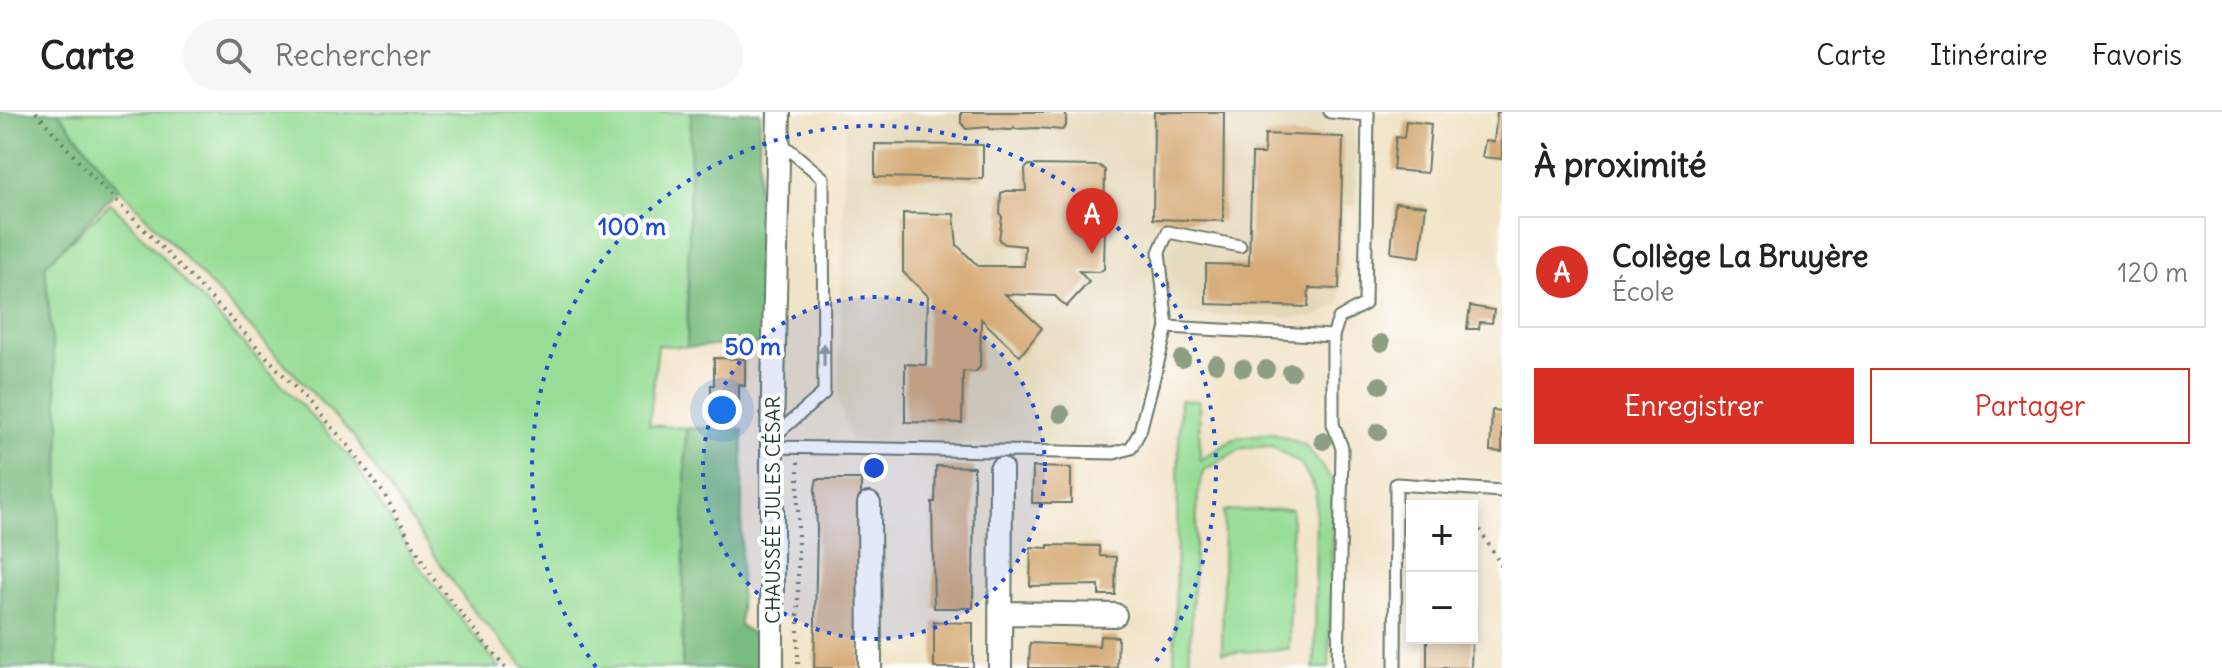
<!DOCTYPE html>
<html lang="fr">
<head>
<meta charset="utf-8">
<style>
  :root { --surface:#fff; --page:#f6f6f6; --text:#222; --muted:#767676; --line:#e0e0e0; --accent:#d93025 }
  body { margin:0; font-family:Delius,sans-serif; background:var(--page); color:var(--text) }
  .controls { position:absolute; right:24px; bottom:24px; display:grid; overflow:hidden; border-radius:0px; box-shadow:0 4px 12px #0003 }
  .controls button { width:72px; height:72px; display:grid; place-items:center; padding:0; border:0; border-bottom:2px solid var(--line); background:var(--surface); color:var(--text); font:40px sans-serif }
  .you { position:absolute; left:722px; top:298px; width:28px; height:28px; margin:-20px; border:6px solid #fff; border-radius:50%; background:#1a73e8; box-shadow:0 0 0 12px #1a73e833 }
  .badge { display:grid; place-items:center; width:52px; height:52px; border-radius:50%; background:var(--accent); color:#fff; font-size:26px; font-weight:700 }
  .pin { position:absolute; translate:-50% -66px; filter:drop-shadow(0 2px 4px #0008) }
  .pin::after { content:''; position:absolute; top:42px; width:28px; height:24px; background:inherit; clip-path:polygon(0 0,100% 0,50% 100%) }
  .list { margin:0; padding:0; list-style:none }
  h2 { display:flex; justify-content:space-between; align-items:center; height:104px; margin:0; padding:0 32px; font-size:34px }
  h2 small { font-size:26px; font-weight:400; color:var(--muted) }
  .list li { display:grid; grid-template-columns:52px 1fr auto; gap:24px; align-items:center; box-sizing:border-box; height:112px; margin:0 16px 16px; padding:0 16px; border:2px solid var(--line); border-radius:0px }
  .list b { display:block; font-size:30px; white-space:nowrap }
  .list p { margin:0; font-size:26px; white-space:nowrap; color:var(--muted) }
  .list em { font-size:26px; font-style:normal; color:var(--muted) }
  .actions { display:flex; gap:16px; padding:24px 32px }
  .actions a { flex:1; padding:18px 0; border:2px solid var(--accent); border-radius:0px; text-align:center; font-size:28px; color:var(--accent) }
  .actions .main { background:var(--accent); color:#fff }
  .icon { flex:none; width:44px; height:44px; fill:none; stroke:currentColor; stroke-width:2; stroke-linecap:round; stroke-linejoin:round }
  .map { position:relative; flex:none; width:1502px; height:556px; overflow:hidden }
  header { display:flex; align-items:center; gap:48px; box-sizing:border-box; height:112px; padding:0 40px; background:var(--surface); border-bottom:2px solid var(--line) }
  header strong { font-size:38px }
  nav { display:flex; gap:44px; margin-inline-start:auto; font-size:28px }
  .search { width:560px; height:72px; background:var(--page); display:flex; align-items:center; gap:20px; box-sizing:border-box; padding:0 28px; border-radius:44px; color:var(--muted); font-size:30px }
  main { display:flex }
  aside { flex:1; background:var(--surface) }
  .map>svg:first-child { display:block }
  .built { fill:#e3d7b7 }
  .green { fill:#98dd96; stroke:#5c8d65; stroke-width:2 }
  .forest { fill:#7abc7f; stroke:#4c7c5a; stroke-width:2 }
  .building { fill:#d6ab77 }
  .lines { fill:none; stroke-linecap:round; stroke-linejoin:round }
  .service-casing { stroke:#687767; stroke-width:15 }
  .minor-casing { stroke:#687767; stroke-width:26 }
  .path { stroke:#687767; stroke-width:4; stroke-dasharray:2 6; stroke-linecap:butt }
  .service { stroke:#fff; stroke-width:11 }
  .minor { stroke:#fff; stroke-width:22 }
  .tree { fill:#8e9e83 }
  .oneway { fill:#8f9e9a }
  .ring { fill:none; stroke:#1d4ed8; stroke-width:4; stroke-dasharray:4 8 }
  .labels { text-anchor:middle; stroke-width:8; stroke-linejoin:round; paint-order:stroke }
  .street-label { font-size:20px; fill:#1f3d34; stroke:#fff }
  .centre { fill:#1d4ed8; stroke:#fff; stroke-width:4 }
  .ring-label { font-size:24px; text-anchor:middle; font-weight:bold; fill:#1d4ed8; stroke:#fff; stroke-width:8; stroke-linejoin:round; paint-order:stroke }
</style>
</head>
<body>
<header>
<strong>Carte</strong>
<div class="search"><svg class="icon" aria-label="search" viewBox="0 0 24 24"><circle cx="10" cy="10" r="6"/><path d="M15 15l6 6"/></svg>Rechercher</div>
<nav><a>Carte</a><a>Itinéraire</a><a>Favoris</a></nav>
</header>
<main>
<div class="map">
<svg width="1502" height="556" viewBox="0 0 1502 556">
  <rect width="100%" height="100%" fill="#fff"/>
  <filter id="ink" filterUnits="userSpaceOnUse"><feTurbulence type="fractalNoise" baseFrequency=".0125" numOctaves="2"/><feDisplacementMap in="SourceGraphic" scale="16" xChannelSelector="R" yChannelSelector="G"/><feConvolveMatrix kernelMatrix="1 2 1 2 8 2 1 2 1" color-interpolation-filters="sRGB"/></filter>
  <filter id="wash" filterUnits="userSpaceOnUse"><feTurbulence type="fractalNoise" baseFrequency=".006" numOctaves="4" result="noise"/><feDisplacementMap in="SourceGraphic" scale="32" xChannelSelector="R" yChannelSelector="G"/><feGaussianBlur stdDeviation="1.8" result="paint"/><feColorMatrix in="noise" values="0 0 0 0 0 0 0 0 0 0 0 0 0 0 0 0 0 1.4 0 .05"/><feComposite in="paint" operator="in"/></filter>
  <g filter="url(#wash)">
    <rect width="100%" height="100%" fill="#f1e3c7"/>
    <path class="built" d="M897,0H1355L1356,93L1343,94L1340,192L1313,206L1156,202L1132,320L1112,335L851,329L838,286L846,10L896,5Z"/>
    <g class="green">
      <path d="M58,0H691L687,235L658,233L649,313L686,316L682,556H525L470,495L353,324L119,76Z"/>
      <path d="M111,91L351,346L417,451L500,556H57L45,153Z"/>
      <path d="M1180,288L1199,289L1200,348L1237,325L1274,321L1305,333L1333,369L1329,556H1313L1315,550L1316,379L1301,352L1271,334L1243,336L1203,359L1198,382L1189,556H1174Z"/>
      <path d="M1292,397L1289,537L1222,541L1224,399Z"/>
    </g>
    <g class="forest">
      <path d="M0,0H58L119,76L45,154L60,314L57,556H0Z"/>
      <path d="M691,0H760L758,85L762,232L687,235Z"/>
      <path d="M686,316L743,317L740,513L756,525L758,556H682Z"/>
    </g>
    <g id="blocks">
      <g class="building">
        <path d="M961,0H1066V14L1062,18L1038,16L1015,17L1014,15L1012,18L990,17L989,15L966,17L961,11Z"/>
        <path d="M1154,0H1224L1223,109L1153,107Z"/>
        <path d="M1497,0H1502V47L1482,45L1485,29L1494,30Z"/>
        <path d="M1406,9L1431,12L1427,61L1393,58L1396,25L1404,26Z"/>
        <path d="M1265,22L1343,25L1339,177L1309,176L1308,195L1206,192V152L1249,153L1252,42H1264Z"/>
        <path d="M875,32L983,33V67L875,65Z"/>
        <path d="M1029,53L1100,54L1105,58L1104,107L1101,109L1105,111L1104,157L1099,160L1079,159L1089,170L1066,195L1055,184L1005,182L1042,216L1020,244L981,207L980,255L975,260L963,259L962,311L905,310V252L926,253L928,184L903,160V101L954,102L957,133L978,154H1024L1025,134L1005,132L999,128L1002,105L1000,102L1001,81L1006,79H1026L1025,57Z"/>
        <path d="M1395,91L1426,94L1420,145L1391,141Z"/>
        <path d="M1470,194L1494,198L1492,211L1480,210L1479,217H1467Z"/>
        <path d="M714,246L745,247V274L739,273V306H711V273H714Z"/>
        <path d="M1492,298L1502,299V340L1490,339Z"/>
        <path d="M936,354L974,355L973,496H934L932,390H935Z"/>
        <path d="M1033,355L1071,356V391H1032Z"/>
        <path d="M817,367H861L860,556H814L817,417L815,376Z"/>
        <path d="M1048,433L1099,434L1100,444L1116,445L1115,483H1099V473L1030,474L1031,435L1048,436Z"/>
        <path d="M934,510L973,511V556H934Z"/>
        <path d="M1100,524L1118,525L1117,556H1029L1030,531L1099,534Z"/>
        <path d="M1427,526H1472L1471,556H1427Z"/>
      </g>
    </g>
  </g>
  <g filter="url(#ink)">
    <use href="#blocks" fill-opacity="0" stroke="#687767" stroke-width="2"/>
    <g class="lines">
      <defs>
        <g id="service">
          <path d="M1330,0L1368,3"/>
          <path d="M1167,215L1159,140L1168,120L1240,134"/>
          <path d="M1333,224L1339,206L1365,192L1368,0"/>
          <path d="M773,325L824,281L823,66L780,30"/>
          <path d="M772,335L1114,341L1131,336L1140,319L1167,215L1333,224V312L1342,336L1338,556"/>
          <path d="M1395,556L1396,372L1502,379"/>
        </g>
        <g id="minor">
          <path d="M869,392L870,556"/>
          <path d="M1001,501L1115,503"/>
          <path d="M772,556V325L779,0"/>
          <path d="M1000,556L1001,357"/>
        </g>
      </defs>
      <use href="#service" class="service-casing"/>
      <use href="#minor" class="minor-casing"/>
      <g class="path">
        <path d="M36,0L86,58L238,214L348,333L384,382L432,465L505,556"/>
        <path d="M798,350V556"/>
        <path d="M1472,404L1502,455"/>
      </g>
      <use href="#service" class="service"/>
      <use href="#minor" class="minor"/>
    </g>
    <g class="tree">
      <circle cx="1381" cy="231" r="9"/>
      <circle cx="1182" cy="247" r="9"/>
      <circle cx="1216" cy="252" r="9"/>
      <circle cx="1243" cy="256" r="9"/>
      <circle cx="1266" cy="257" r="9"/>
      <circle cx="1291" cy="260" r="9"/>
      <circle cx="1380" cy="273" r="9"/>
      <circle cx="1061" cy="302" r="9"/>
      <circle cx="1378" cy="320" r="9"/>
      <circle cx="1323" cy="329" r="9"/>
    </g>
    <defs><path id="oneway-solid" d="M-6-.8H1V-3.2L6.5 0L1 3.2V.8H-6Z" transform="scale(2)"/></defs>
    <use class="oneway" href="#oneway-solid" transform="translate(824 243) rotate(-90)"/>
  </g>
  <circle cx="874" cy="356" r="171" fill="#1d4ed8" fill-opacity=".12"/>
  <g class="ring">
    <circle cx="874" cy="356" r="171"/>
    <path d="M596 555A342 342 0 1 1 1152 555"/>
  </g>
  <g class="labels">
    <g class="street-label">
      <text transform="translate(773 398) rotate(-90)" y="7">CHAUSSÉE JULES CÉSAR</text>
    </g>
  </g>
  <circle cx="874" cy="356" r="12" class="centre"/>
  <g class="ring-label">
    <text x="632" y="123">100 m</text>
    <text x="753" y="243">50 m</text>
  </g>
</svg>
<div class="controls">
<button>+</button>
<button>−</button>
</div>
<div class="you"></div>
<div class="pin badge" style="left:1092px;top:142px">A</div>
</div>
<aside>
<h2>À proximité<small></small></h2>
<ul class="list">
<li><span class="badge">A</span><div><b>Collège La Bruyère</b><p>École</p></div><em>120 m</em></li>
</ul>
<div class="actions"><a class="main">Enregistrer</a><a>Partager</a></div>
</aside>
</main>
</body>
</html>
